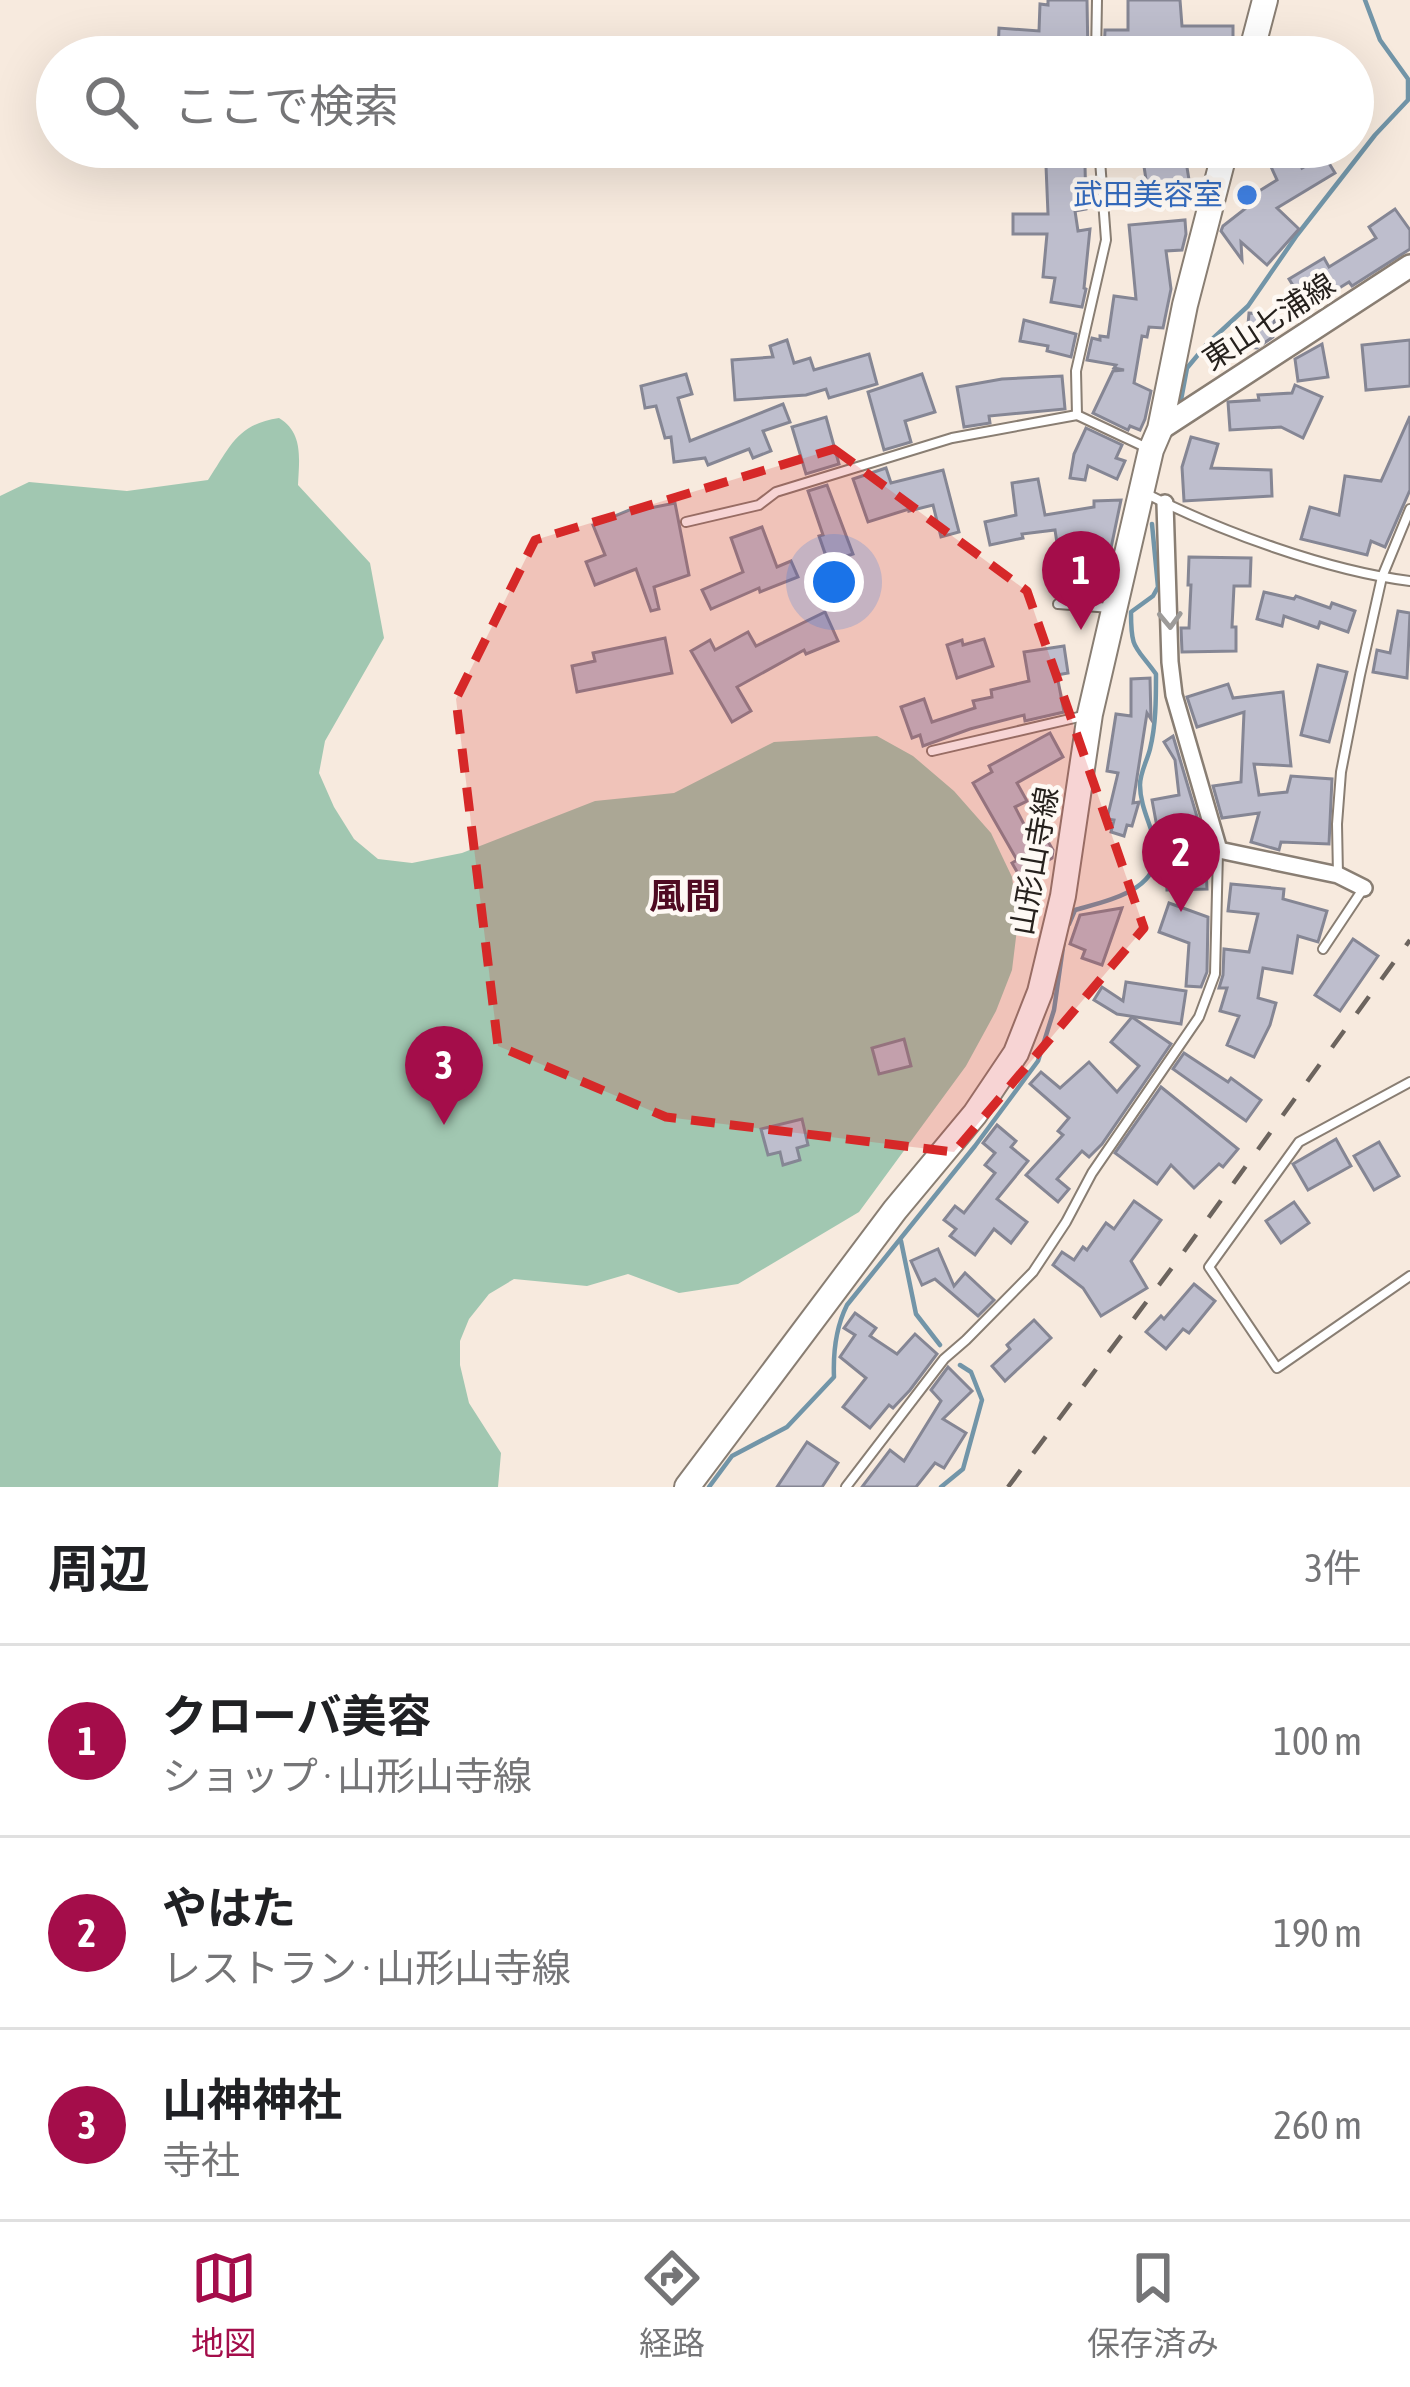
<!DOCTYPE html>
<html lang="ja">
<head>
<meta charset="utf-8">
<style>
  :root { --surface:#fff; --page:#f6f6f6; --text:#202124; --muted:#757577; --line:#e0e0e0; --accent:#a40d4a }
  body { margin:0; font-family:"Asap Condensed","Noto Sans JP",sans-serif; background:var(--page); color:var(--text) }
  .you { position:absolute; left:834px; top:582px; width:42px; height:42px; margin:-30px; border:9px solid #fff; border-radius:50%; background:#1a73e8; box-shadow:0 0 0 18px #1a73e833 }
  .badge { display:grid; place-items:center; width:78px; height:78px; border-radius:50%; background:var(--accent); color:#fff; font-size:39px; font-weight:700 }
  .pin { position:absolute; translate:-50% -99px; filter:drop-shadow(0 3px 6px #0008) }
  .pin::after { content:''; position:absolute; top:63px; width:42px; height:36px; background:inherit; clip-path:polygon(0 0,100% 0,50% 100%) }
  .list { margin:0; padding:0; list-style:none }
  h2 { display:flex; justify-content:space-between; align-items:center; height:156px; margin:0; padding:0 48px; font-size:51px }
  h2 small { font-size:39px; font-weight:400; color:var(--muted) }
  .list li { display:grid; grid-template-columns:78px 1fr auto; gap:36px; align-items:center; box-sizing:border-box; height:192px; padding:0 48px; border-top:3px solid var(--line) }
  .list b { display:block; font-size:45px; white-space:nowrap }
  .list p { margin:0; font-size:39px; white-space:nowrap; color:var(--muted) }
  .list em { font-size:39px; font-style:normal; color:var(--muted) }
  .icon { flex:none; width:66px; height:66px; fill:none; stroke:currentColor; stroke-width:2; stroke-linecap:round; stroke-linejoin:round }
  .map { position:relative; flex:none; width:1410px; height:1487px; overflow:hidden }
  .search { position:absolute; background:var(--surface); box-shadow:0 12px 48px #0002; left:36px; right:36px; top:36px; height:132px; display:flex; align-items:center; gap:30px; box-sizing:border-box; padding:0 42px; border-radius:66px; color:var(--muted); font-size:45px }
  .sheet { height:732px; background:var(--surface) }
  nav { display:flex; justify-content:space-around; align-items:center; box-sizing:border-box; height:168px; border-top:3px solid var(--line); background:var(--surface); font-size:33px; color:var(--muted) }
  nav a { display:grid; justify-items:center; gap:6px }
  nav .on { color:var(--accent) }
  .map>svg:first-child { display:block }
  .green { fill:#a1c7b1 }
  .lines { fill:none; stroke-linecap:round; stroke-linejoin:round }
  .stream { stroke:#7295a8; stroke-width:4.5 }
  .building { fill:#bebecd; stroke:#858694; stroke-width:3 }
  .service-casing { stroke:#897e73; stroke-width:12 }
  .minor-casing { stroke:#897e73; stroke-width:20 }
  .secondary-casing { stroke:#897e73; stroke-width:26 }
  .primary-casing { stroke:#897e73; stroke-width:28 }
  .service { stroke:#fff; stroke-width:8 }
  .minor { stroke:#fff; stroke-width:15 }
  .secondary { stroke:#fff; stroke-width:21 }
  .primary { stroke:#fff; stroke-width:24 }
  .rail { stroke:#6c645e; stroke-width:4.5; stroke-dasharray:21 21; stroke-linecap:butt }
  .oneway { stroke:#9d9b99 }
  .marked { fill:#d62828; fill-opacity:0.2; stroke:#d62828; stroke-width:9; stroke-dasharray:24 15; stroke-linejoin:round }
  .shop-dot { fill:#3f7fe0; stroke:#fef9f4; stroke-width:4.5 }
  .labels { text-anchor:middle; stroke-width:9; stroke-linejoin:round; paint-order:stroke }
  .shop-label { font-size:30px; fill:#366cbe; stroke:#fef9f4; text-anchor:end }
  .street-label { font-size:30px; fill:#26211d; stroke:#fef9f4 }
  .quarter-label { font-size:36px; font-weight:bold; fill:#4f0b22; stroke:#fef9f4 }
</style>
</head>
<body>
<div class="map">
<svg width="1410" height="1487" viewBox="0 0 1410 1487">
  <rect width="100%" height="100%" fill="#f7eade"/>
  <path class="green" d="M279,418C304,433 299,460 298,485L370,563L384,638L325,741L319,773L334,807L354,839L378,859L412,863L462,853L595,801L674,793L774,742L877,736L913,756L954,791L991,833L1012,877L1018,921L1012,970L996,1011L966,1066L859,1212L738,1284L679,1293L628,1274L587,1286L514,1279L489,1294L469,1319L460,1341V1365L469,1403L501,1453L498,1487H0V496L29,482L127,491L208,480C230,447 237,424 279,418Z"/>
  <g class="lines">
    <g class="stream">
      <path d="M1181,400L1187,368L1207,344L1248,306L1297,235L1375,135L1408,100V79L1380,40L1365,0"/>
      <path d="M1069,924L1075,910C1110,900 1168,889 1154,839C1149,821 1140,804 1140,785C1140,773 1147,761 1150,749C1156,725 1156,699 1156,674C1135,645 1131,651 1131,612L1153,596L1158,587L1152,524"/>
      <path d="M901,1241L916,1314L940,1345"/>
      <path d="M709,1487L732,1456L787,1427L834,1377C833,1352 836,1327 847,1305L975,1146L1038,1061L1054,1010L1064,940"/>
      <path d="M941,1487L963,1469L982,1400L971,1372L960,1365"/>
    </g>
  </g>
  <g class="building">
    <path d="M1048,0H1087L1088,56L998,52L999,28L1039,31L1040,4L1048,5Z"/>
    <path d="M1128,0H1180L1182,26H1233V54L1193,52L1104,55L1105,30H1128Z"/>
    <path d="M1141,147H1160L1161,153L1184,149L1191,192L1149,199Z"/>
    <path d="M1262,147H1292L1302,168L1324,155L1335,173L1277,208L1299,229L1267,265L1241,242L1242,260L1221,231L1223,226L1259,198L1256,193L1277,180Z"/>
    <path d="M1085,165L1086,209L1075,211L1078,231L1090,229L1084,288L1086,289L1082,307L1051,302L1055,278L1043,277L1047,234H1013V214H1048L1046,166Z"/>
    <path d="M1395,209L1410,230V249L1352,286L1349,282L1307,308L1289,279L1324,258L1329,267L1376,238L1369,227Z"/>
    <path d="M1185,220L1186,234L1182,250L1166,251L1171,289L1163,328L1149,327L1147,337L1142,336L1134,383L1151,391L1145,419L1140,430L1130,426L1128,430L1093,413L1113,371L1124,370L1114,368L1116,365L1087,360L1092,338L1100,340V336L1108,337L1114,296L1136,299L1129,225Z"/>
    <path d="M1249,313L1275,315L1273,337L1257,348L1246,347Z"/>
    <path d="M1024,320L1076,334L1071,357L1047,351L1048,346L1020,341Z"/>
    <path d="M787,340L794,363L810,358L814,370L869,354L877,384L829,398L826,389L806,395L735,400L732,360L773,357L770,346Z"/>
    <path d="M1410,340V386L1366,390L1362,345Z"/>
    <path d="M1322,344L1328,377L1298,381L1295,359Z"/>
    <path d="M686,374L692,394L678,398L690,441L783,404L790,422L763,431L771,451L753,458L749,449L708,465L705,458L674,462L671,437L665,438L656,406L645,408L641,386Z"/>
    <path d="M922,374L935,412L905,421L911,442L884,450L868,392Z"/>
    <path d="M1062,376L1065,409L989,416L990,423L964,427L957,387L1002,379Z"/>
    <path d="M1295,385L1322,397L1303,438L1281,427L1230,430L1228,402L1259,400L1258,395L1292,393Z"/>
    <path d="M1410,416V490L1385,547L1371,541L1367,555L1301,539L1310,507L1339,515L1345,476L1381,481Z"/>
    <path d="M826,417L839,464L806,474L792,427Z"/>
    <path d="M1086,428L1122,445L1116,458L1125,461L1117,479L1088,466L1085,480L1070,478L1074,454Z"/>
    <path d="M1191,437L1218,444L1211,468L1271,470L1272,496L1184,501L1182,467Z"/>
    <path d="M886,468L891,483L943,470L959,532L941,537L933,505L909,511V509L868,522L853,479Z"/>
    <path d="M1038,479L1045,515L1094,507V501L1121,500L1111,548L1096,549L1095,537L1057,543L1055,530L1022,534L1023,538L990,545L985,522L1016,515L1012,483Z"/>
    <path d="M827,485L853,554L828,562L819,536L823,535L808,491Z"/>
    <path d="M675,503L689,575L654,587L659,609L651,611L636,569L595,585L586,562L605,555L593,525L639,506L640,510Z"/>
    <path d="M762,527L777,567L791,561L798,577L760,592L759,588L711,609L702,590L743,572L731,538Z"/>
    <path d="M1189,557L1251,558L1250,586H1234L1232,627H1236V651L1182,652L1181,628H1189L1191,585H1188Z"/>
    <path d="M1264,592L1294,599L1296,596L1330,608L1332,603L1355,611L1348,632L1320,622L1318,628L1284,616L1282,626L1257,619Z"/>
    <path d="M1398,611L1410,613L1407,678L1373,672L1377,650L1390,653Z"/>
    <path d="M825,612L838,641L806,654L804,650L737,687L751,711L732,722L691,651L710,640L715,650L748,632L756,646Z"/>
    <path d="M665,638L672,673L577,692L572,666L595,661L593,653Z"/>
    <path d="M984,639L993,666L957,678L947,645L962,640L963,645Z"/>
    <path d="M1064,646L1068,673L1057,675L1064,712L1025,721L1024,715L970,729L923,746L920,735L912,738L901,707L924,699L932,722L975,708L973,701L992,697L991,690L1029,681L1024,652Z"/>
    <path d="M1318,665L1347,672L1329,742L1301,735Z"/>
    <path d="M1150,678L1151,719L1147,713L1133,803L1139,802L1132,826L1127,825L1124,836L1111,832L1114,820L1107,819L1118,773L1107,771L1116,714L1131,716V679Z"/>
    <path d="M1228,684L1233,698L1283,692L1291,766L1254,764L1259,795L1287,792L1291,776L1332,779L1329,844L1281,842L1279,850L1251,842L1259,813L1222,818L1213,786L1241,782L1244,712L1197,727L1187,697Z"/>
    <path d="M1050,733L1063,757L1017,783L1027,801L1015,807L1029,834L1040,828L1053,850L1052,858L1020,877L1012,863L1017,860L973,783L992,772L989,766Z"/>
    <path d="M1173,736L1198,820L1157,827L1152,800L1179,795L1175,760L1164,742Z"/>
    <path d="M1206,866L1207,889L1167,890L1166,867Z"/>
    <path d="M1231,884L1284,889L1283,899L1327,911L1318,942L1298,936L1292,973L1263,968L1258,998L1276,1003L1270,1025L1254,1057L1227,1045L1239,1016L1220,1011L1227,988H1219L1223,975L1224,949L1249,952L1258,914L1228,911Z"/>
    <path d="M1169,903L1208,917L1207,972L1201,987L1186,986L1189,943L1159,932Z"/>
    <path d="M1122,908L1102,965L1082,958L1085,950L1070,944L1080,915Z"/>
    <path d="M1353,939L1378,956L1340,1011L1315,995Z"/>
    <path d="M1126,982L1186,991L1181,1024L1117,1014L1094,1000L1102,987L1123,1001Z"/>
    <path d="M1132,1017L1171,1044L1102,1144L1089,1157L1082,1151L1057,1179L1069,1189L1058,1202L1026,1175L1063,1135L1058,1131L1069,1118L1030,1084L1041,1072L1060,1088L1089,1062L1117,1092L1139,1066L1111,1042Z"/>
    <path d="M904,1039L911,1066L879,1074L872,1048Z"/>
    <path d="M1184,1053L1228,1082L1231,1078L1261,1100L1246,1121L1173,1069Z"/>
    <path d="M1161,1087L1238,1149L1223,1167L1219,1164L1194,1188L1171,1165L1157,1184L1115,1153Z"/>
    <path d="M802,1119L808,1145L797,1148L800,1160L783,1165L780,1152L768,1155L761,1129Z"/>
    <path d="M997,1125L1016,1141L1011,1147L1028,1161L997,1199L1027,1222L1011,1243L994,1229L975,1255L950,1236L956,1229L944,1220L955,1206L964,1213L995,1173L985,1165L995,1153L983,1143Z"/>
    <path d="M1336,1139L1351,1166L1308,1190L1293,1164Z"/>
    <path d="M1379,1142L1399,1176L1374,1190L1354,1156Z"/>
    <path d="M1134,1201L1161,1220L1131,1261L1147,1288L1101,1316L1083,1288L1053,1265L1062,1252L1074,1260L1083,1247L1087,1250L1106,1223L1114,1229Z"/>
    <path d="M1294,1202L1309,1223L1281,1243L1266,1221Z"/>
    <path d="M938,1249L954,1286L965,1273L994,1300L978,1316L935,1279L922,1285L911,1261Z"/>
    <path d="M1194,1284L1215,1301L1189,1333L1183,1329L1166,1349L1146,1332L1161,1316L1164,1319Z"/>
    <path d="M855,1313L876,1328L870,1336L897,1354L915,1334L937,1354L910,1390L893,1408L889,1405L870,1428L843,1407L866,1378L840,1357L855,1335L844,1328Z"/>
    <path d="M1034,1320L1051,1338L1005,1381L992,1366L1010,1349L1007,1345Z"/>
    <path d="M948,1367L972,1391L943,1419L966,1433L944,1468L935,1463L916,1487H862L890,1450L904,1461L941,1401L931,1390Z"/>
    <path d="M807,1442L838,1463L822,1487H777Z"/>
  </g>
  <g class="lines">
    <defs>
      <g id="service">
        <path d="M1096,57L1097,0"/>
        <path d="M1099,147L1106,240L1076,371L1077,415L1145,447"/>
        <path d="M1145,493C1219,531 1328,571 1410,581"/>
        <path d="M686,522L759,505L776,492L952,438L1077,415"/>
        <path d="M1058,604L1111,608"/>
        <path d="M932,751L1083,716"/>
        <path d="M1338,875L1337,824L1341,772L1360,675L1382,577L1410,509"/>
        <path d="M1323,949L1363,889"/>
        <path d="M1410,1082L1299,1142L1209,1267L1277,1368L1410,1276"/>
        <path d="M846,1487L944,1359L966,1340L1033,1272L1066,1222L1092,1173L1199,1017L1215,974L1218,851"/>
      </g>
      <path id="minor" d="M1165,503L1170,662L1174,695L1219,850L1338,875L1364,888"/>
      <path id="secondary" d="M1160,429L1410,266"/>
      <g id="primary">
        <path d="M1250,57L1265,0"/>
        <path d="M687,1487L895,1210L975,1114L1016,1053L1040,992L1063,896L1090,714L1151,450L1160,429L1185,305L1226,147"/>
      </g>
    </defs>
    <use href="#service" class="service-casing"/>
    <use href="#minor" class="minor-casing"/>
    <use href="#secondary" class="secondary-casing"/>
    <use href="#primary" class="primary-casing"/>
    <use href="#service" class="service"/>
    <use href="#minor" class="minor"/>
    <use href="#secondary" class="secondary"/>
    <use href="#primary" class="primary"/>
    <path class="rail" d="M1008,1487L1177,1261L1410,940"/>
  </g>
  <defs><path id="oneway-chevron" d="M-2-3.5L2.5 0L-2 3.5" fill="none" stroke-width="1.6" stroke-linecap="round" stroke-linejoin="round" transform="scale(3)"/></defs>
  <use class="oneway" href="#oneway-chevron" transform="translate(1170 620) rotate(88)"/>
  <path class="marked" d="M834,449L1027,591L1144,928L954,1152L666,1117L498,1046L456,699L535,540Z"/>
  <circle class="shop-dot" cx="1247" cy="195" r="12"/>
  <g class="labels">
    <g class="shop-label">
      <text x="1223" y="205">武田美容室</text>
    </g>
    <g class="street-label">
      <text transform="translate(1269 322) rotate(-33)" y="10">東山七浦線</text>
      <text transform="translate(1035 861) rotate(-80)" y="10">山形山寺線</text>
    </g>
    <g class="quarter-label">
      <text x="685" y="909">風間</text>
    </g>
  </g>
</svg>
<div class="you"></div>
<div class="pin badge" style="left:1081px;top:630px">1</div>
<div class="pin badge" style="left:1181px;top:912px">2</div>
<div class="pin badge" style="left:444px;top:1125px">3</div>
<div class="search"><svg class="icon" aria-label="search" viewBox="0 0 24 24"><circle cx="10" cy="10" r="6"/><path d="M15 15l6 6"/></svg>ここで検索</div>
</div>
<section class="sheet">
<h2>周辺<small>3件</small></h2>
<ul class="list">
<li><span class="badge">1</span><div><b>クローバ美容</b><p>ショップ · 山形山寺線</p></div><em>100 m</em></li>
<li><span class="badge">2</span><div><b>やはた</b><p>レストラン · 山形山寺線</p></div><em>190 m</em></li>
<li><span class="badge">3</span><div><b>山神神社</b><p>寺社</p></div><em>260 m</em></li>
</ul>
</section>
<nav>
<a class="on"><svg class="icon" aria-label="map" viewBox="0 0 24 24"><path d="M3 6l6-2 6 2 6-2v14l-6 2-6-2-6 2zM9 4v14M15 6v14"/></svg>地図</a>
<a><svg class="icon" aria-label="directions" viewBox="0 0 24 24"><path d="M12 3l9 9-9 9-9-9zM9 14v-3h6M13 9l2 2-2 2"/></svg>経路</a>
<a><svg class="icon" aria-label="saved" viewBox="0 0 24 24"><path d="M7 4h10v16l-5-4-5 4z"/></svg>保存済み</a>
</nav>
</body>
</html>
